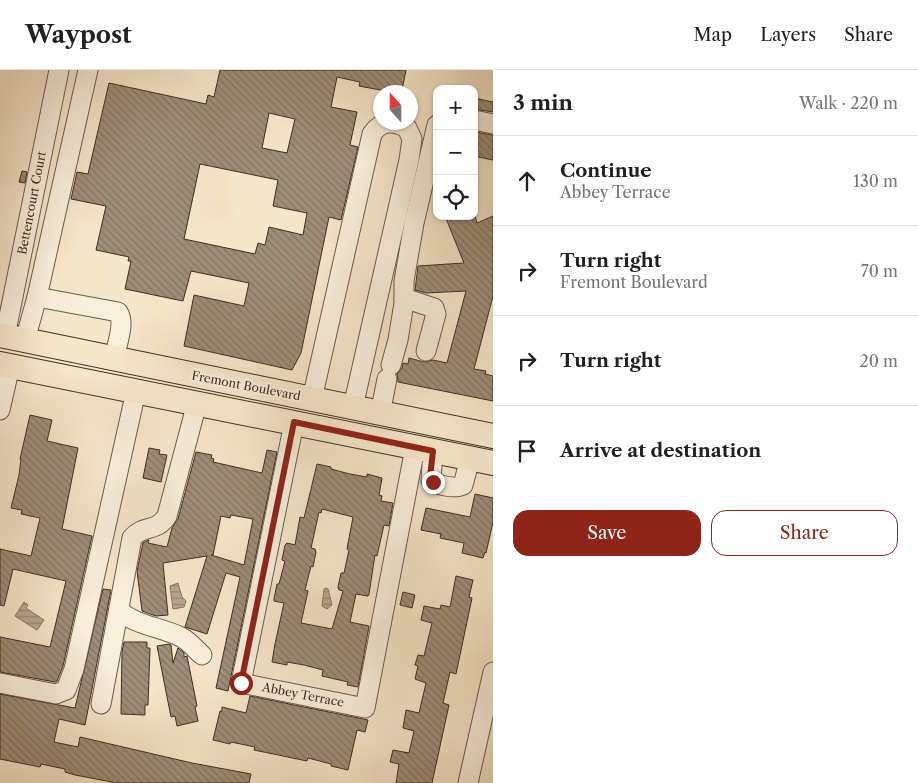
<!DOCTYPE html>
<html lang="en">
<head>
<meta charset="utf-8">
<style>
  :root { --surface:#fff; --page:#f2f2f2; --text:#202124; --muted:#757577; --line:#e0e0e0; --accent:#8f2418 }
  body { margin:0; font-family:"Libre Caslon Text",serif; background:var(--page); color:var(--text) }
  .controls { position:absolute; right:15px; top:15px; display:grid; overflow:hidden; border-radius:10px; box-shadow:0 1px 4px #0004 }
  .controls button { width:45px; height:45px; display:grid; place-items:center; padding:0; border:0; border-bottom:1px solid var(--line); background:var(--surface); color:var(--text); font:25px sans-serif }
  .compass { position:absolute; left:373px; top:15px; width:45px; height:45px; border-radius:50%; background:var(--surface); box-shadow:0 1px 4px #0004; rotate:339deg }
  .stop { position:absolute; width:15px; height:15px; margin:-11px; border:4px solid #8f2418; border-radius:50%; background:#fff }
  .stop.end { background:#8f2418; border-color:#fff; box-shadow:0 1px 5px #0008 }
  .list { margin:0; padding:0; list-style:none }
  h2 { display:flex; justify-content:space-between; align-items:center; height:65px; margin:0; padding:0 20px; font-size:21px }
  h2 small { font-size:16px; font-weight:400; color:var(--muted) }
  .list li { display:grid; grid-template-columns:32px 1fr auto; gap:15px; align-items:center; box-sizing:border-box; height:90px; padding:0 20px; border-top:1px solid var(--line) }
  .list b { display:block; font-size:19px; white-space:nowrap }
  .list p { margin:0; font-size:16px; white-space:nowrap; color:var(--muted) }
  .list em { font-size:16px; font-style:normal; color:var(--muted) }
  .actions { display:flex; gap:10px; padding:15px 20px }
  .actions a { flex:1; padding:11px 0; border:1px solid var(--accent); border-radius:15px; text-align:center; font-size:18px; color:var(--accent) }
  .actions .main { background:var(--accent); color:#fff }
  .icon { flex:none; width:28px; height:28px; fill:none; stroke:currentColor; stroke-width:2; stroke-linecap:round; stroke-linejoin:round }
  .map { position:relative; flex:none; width:493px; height:713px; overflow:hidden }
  header { display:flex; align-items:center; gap:30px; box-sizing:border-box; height:70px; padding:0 25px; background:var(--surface); border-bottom:1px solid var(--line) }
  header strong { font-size:24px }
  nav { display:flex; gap:28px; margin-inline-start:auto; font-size:18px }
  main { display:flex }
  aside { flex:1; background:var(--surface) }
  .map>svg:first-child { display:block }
  .water { fill:url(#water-rules); stroke:#877763 }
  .building { fill:url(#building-back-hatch); stroke:#402e20; fill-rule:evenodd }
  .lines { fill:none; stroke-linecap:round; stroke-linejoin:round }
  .minor-casing { stroke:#6d5c4a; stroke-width:21 }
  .major-casing { stroke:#402e20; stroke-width:26 }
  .minor { stroke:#f8eedc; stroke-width:19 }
  .major { stroke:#f5e5c9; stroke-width:24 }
  .route { stroke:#8f2418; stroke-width:6 }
  .labels { text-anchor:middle; stroke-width:4.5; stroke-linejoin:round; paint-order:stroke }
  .street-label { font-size:12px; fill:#402e20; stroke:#f8eedc }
</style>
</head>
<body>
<header>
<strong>Waypost</strong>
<nav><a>Map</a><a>Layers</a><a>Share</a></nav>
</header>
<main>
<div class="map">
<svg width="493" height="713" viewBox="0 0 493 713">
  <defs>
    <pattern id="water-rules" width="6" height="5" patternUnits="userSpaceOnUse" patternTransform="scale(1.25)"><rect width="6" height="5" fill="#b7a790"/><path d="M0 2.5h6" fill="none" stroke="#968875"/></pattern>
    <pattern id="building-back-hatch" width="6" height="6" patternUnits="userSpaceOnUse" patternTransform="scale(1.25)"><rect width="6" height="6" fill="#9e8d78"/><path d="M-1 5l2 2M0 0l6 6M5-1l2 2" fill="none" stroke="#827462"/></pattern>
  </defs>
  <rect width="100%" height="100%" fill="#f5e5c9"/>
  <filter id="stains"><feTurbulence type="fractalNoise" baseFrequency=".004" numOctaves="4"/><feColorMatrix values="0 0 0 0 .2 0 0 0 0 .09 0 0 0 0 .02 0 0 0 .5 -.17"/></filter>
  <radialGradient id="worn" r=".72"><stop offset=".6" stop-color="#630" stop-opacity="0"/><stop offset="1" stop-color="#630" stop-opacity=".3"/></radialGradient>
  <g class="water">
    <path d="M178,513L182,527L186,531L184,537L173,539L170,516Z"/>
    <path d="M326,518L328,519L332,535L327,539L322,536L324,519Z"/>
    <path d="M24,532L28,535L26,538L44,550L37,560L15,546Z"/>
  </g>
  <g class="building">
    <path d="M220,0H406L402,20L392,18L391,22L359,16L360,12L337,7L331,37L357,42L350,75L358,77L341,150L329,147L301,283L292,300L184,276L194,225L244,236L249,213L191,201L183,231L125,219L131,191H128L129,187L96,180L106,136L71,129L77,102L88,104L109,13L206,34L208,25L214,27ZM269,43L295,49L287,83L262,78ZM200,94L278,110L273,136L307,143L303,165L269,157L265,175L258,173L255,184L184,169Z"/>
    <path d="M474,28L493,32V42L474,39Z"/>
    <path d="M474,62L493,65V90L474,86Z"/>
    <path d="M22,101L27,102L25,113L19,112Z"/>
    <path d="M445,146H475L477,153L493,146V226L474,299L486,301L485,304L493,306V331L398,312L397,304L402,298L403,293L408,294L409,288L424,292L433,290L447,293L466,221L426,223L415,220L418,196L464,193Z"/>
    <path d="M30,345L52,350L47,371L78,378L62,459L92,466L63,596L57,611L55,612L0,602V567L50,577L66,511L13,499L4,536L0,535V479L31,486L40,448L21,444L22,440L11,438L19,405L21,389H20Z"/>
    <path d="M149,378L160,380L159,384L167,385L161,412L143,408Z"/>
    <path d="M267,380L277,382L228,621L216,618L240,507L226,503L207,564L185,557L207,486L163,493L168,545L156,546L142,541L137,501L143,473L149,470L148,473L167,477L172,458L178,449L196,382L212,385L211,388L214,389L213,392L262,403ZM231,445L253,449L244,495L211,485H213L221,446L230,448Z"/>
    <path d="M317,394L331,397V399L350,404L367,407V404L382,408L379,425L382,426L381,431L393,433L389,456L384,455L377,486L375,485L369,524L368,526L356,524L350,552L369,556L358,617L347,615L348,612L322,606L323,600L304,595L287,592V595L272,592L275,574L284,533L274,531V529L277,514H279L285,491L282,490L285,475L287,473L295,475L300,447L304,448ZM322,439L353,447L347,479L349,480L344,503H341L338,517L339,520L343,521L332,559L301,553L308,521L305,520L311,496L313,497L316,482L315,479L311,478L319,442L321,443Z"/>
    <path d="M475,424L493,428V452L486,483L485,482L483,488L462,483L464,473L440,468L441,464L421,460L426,438L470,447Z"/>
    <path d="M456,506L473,510L469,527L472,528L456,604L450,602L443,633L449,635L432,713H396L399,694L390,692L393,680L409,683L414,661L403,658L406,640L419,643L426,613L415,609L418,596L415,595L418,585L424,586L432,553L421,550L424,536L440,539L441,535L450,537Z"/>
    <path d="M103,519L111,520L85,655L59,649L54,672L78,677L80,667L192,693L251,704L249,713H117L75,705L65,702V699L41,694L40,697L0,689V624L75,638Z"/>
    <path d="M403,522L415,525L412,538L400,535Z"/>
    <path d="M124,572H147V578H150L148,635H145V645L121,644L122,582Z"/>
    <path d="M169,574L171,575L173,593L178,578L184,583V587L187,586L197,636L195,637L198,651L177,656L175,646L171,647L157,576Z"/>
    <path d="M250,626L368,650L365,662L357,660L348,700L331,696V694L308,688L307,691L254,680L255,677L231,672L230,674L213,670L220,641H222V637L246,643Z"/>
  </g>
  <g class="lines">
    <defs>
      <g id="minor">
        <path d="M474,50L493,54"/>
        <path d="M37,227L118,242C126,253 116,276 114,289"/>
        <path d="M404,228L434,238L436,244L426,281"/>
        <path d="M5,266L59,0"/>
        <path d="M25,270L37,227L88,0"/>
        <path d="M391,295L398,270L404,233V211L414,153L437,55"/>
        <path d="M312,329L372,64C381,50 394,51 407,58L412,69L409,90L353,337"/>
        <path d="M0,340L10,296"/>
        <path d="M380,344L387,309"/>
        <path d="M294,353L241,613L365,638L415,378"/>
        <path d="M433,381L431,410C438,416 455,419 463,415L470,389"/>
        <path d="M119,541C138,556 161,557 181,567C189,571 196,580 202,585"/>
        <path d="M0,613L56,624L66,620L74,599L136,321"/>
        <path d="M101,634L132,468C144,454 156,463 167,446L197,333"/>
        <path d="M468,713L493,602"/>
      </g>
      <g id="major">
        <path d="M0,265L493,366"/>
        <path d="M0,294L493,393"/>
      </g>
    </defs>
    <use href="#minor" class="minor-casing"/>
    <use href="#major" class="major-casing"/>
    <use href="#minor" class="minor"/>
    <use href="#major" class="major"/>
  </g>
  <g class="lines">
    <path class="route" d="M241,613L294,352L433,381L430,407L433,412"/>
  </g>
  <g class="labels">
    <g class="street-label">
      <text transform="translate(32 133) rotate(-79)" y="4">Bettencourt Court</text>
      <text transform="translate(246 316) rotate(11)" y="4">Fremont Boulevard</text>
      <text transform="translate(303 625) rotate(11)" y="4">Abbey Terrace</text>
    </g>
  </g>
  <rect width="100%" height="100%" filter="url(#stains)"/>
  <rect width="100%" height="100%" fill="url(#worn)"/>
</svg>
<div class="controls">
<button>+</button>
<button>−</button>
<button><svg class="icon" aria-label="locate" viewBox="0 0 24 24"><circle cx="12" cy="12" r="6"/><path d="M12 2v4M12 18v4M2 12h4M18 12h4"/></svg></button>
</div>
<svg class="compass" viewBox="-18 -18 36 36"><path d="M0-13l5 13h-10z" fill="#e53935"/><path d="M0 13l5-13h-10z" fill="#757577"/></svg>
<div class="stop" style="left:241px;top:613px"></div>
<div class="stop end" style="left:433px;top:412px"></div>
</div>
<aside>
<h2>3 min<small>Walk · 220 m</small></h2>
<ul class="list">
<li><svg class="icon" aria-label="ahead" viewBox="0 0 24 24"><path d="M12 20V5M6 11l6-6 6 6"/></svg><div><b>Continue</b><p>Abbey Terrace</p></div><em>130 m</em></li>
<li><svg class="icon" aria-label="right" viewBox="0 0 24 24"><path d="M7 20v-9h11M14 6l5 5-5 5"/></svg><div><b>Turn right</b><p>Fremont Boulevard</p></div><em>70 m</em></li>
<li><svg class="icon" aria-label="right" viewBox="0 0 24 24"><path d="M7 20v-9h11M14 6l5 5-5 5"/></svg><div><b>Turn right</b></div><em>20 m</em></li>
<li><svg class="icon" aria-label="arrive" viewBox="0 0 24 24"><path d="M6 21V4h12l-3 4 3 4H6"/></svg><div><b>Arrive at destination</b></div></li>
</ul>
<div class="actions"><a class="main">Save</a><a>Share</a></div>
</aside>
</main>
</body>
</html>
